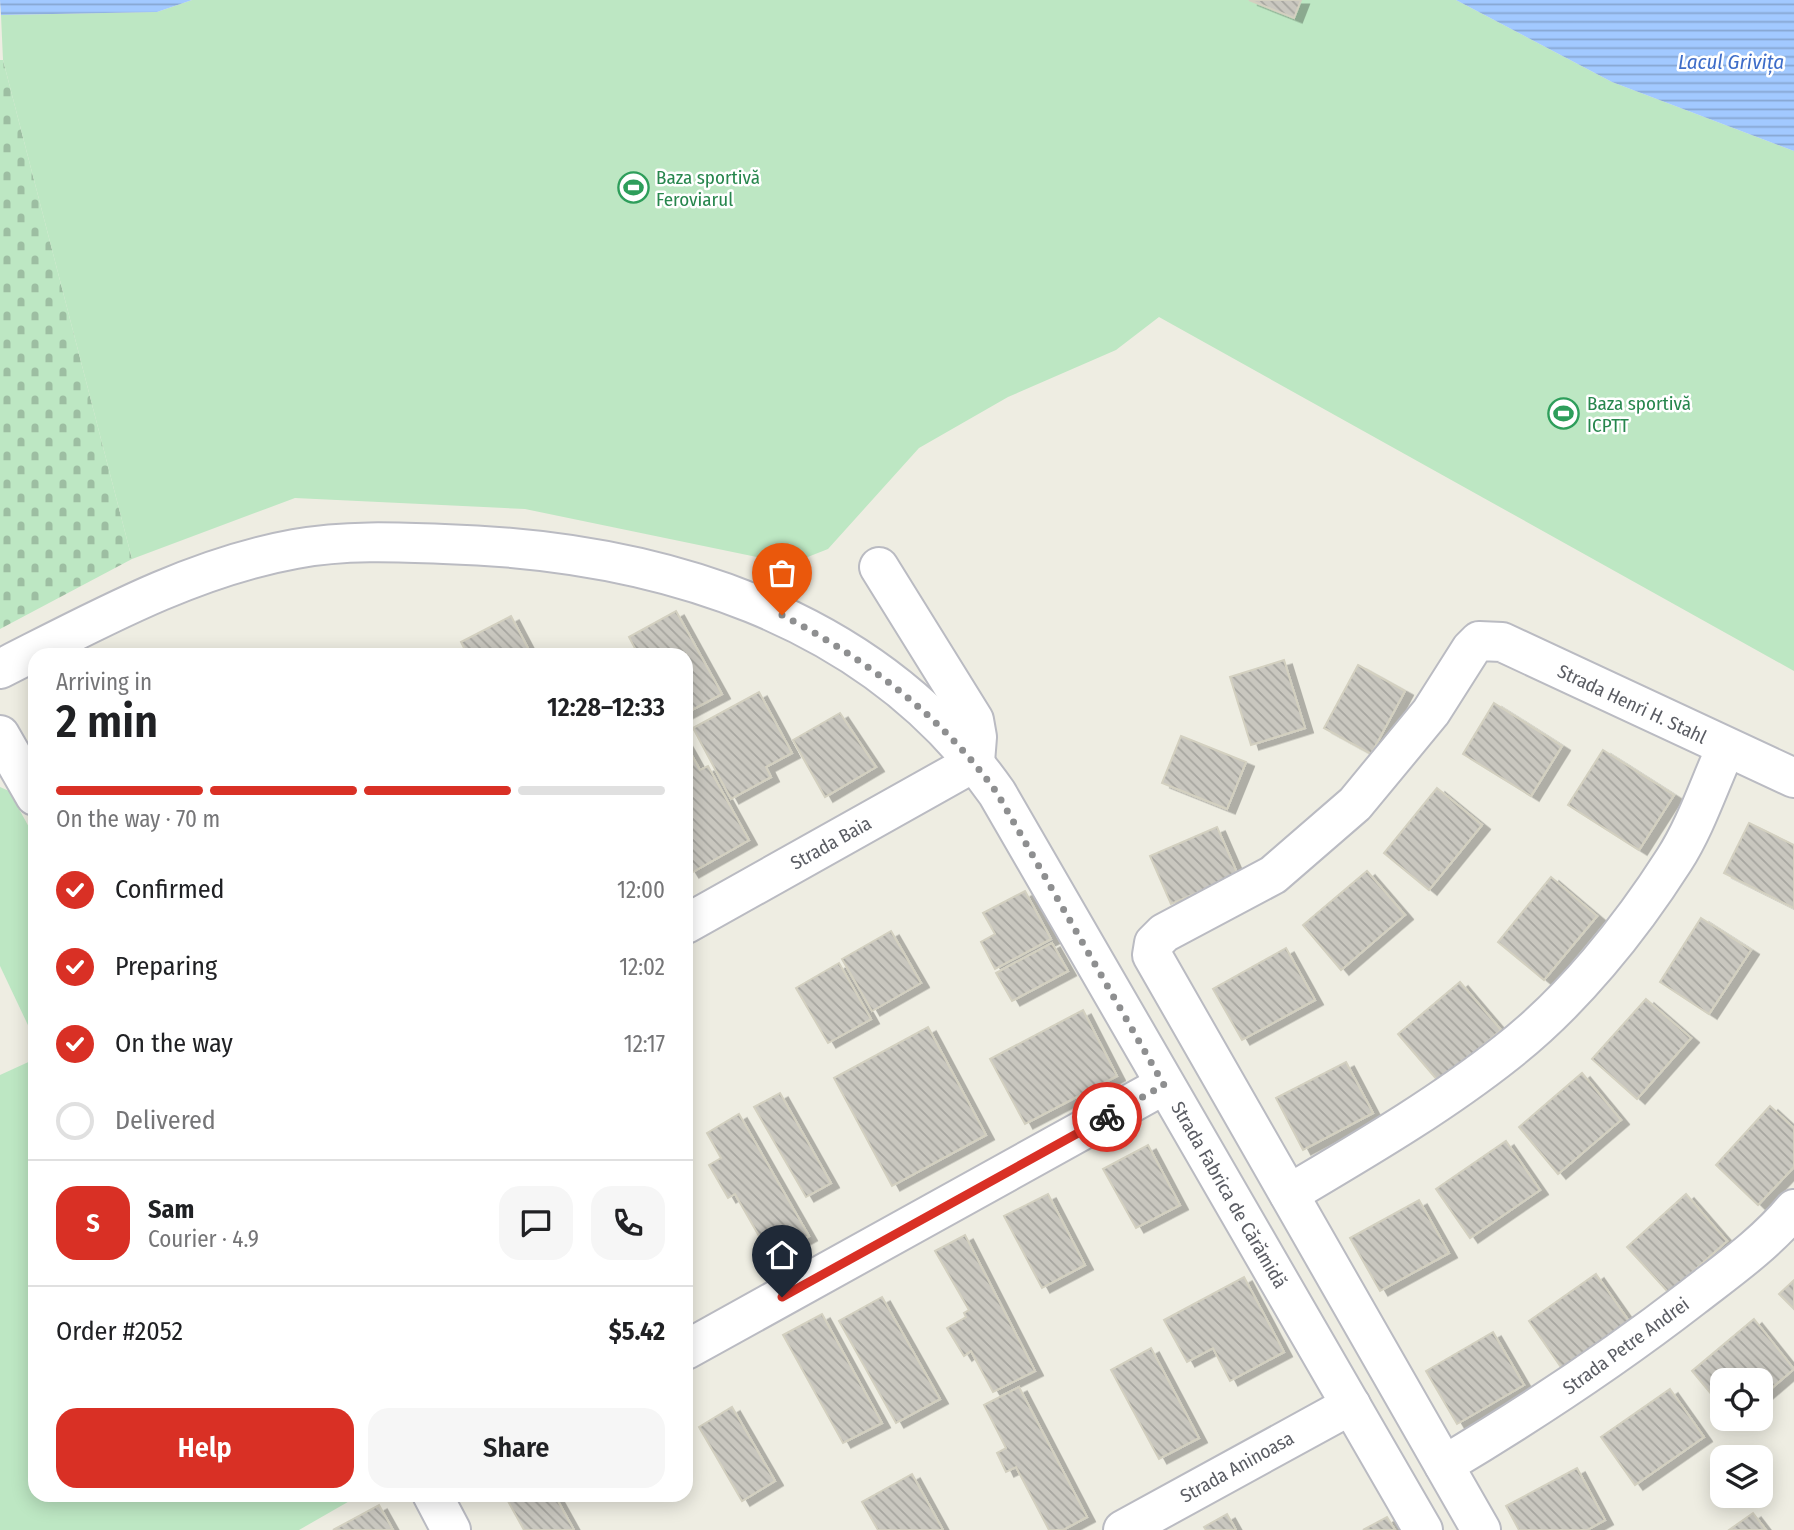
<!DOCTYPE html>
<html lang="en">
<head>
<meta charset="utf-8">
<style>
	body { margin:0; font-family:"Fira Sans Condensed",sans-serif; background:#f6f6f6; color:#202124; height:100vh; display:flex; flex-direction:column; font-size:26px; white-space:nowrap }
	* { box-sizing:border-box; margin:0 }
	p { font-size:23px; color:#757577 }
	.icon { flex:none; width:38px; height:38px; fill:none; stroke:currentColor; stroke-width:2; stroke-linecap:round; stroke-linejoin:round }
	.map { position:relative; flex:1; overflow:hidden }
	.side { position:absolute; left:28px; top:648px; width:665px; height:854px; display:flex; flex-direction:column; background:#fff; border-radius:21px; box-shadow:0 4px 18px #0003 }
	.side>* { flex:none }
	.controls { position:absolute; left:1710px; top:1368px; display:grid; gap:14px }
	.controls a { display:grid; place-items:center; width:63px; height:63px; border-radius:14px; background:#fff; box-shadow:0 4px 18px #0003; font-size:35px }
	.pin { position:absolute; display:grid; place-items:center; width:60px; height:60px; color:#fff; margin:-72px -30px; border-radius:50% 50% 50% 0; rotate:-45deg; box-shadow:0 0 7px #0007 }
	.pin .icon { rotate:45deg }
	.courier { position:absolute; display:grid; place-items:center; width:70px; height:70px; margin:-35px; border:5px solid #d93025; border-radius:50%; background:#fff; color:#222; box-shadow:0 2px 9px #0007 }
	.head em { font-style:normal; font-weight:600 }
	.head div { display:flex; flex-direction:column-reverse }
	.head { display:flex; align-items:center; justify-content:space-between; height:119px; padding:0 28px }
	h1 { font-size:46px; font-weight:600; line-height:52px }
	.bar { display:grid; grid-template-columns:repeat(4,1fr); gap:10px 7px; align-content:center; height:84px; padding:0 28px }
	.bar i { height:9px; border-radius:5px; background:#e0e0e0 }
	.bar .active { background:#d93025 }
	.bar p { grid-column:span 4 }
	.line { display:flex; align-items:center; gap:18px; padding:0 28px; border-top:2px solid #e0e0e0 }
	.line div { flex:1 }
	.round { display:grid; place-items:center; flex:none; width:74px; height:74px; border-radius:21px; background:#f6f6f6 }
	ol { padding:0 28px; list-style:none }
	li { display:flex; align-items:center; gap:21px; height:77px }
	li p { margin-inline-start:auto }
	li .icon { padding:7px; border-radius:50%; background:#d93025; color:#fff; stroke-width:4 }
	li:last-child { color:#757577 }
	li i { width:38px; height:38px; border:4px solid #e0e0e0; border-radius:50% }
	.primary-button { display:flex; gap:14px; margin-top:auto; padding:14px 28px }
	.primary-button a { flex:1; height:80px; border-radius:21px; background:#d93025; color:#fff; font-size:28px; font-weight:600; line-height:80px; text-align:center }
	.primary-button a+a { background:#f6f6f6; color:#202124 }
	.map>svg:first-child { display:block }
	.cemetery { fill:url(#cemetery-stones) }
	.park { fill:#bde7c3 }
	.water { fill:url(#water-rules) }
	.building { fill:url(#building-back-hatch); stroke:#d3d0c0; stroke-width:2; filter:url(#shadow) }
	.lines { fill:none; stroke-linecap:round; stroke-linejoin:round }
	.minor-casing { stroke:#babbc2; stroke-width:42 }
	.minor { stroke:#fff; stroke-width:38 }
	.done { stroke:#8e8f90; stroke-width:7; stroke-dasharray:0 12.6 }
	.route { stroke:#d93025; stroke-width:9 }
	.labels { text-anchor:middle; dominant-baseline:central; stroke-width:5; stroke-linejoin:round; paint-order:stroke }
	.leisure-label { font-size:19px; fill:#27864d; stroke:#fff; text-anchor:start }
	.street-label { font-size:19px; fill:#5b5d64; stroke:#fff }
	.water-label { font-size:21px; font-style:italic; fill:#3e6dc9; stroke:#fff }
</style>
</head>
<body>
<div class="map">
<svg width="1794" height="1530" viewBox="0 0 1794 1530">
	<defs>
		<pattern id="cemetery-stones" width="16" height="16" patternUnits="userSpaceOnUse" patternTransform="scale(1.75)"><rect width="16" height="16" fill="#bde7c3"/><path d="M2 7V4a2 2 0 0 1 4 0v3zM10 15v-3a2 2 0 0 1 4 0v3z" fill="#9dbea2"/></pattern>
		<pattern id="water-rules" width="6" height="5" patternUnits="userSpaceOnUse" patternTransform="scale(1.75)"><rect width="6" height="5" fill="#a2c9ff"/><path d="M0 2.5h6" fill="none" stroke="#87a6d2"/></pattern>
		<pattern id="building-back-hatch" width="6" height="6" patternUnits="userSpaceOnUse" patternTransform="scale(1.75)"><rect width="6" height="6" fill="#c9c7bf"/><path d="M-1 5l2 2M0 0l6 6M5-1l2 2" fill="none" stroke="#a6a59f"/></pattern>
		<filter id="shadow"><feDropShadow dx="8" dy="4.5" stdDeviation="0" flood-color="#0004"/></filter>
	</defs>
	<rect width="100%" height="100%" fill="#eeede2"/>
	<polygon class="cemetery" points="0,60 3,60 132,559 0,629"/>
	<g class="park">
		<polygon points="192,0 1456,0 1612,82 1794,151 1794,671 1159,317 1116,350 1008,397 919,448 828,549 790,564 525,509 295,498 132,559 3,60 1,15 157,12"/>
		<polygon points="0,787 9,791 35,838 35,1040 0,966"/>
		<polygon points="35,1059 35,1494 360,1495 299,1530 0,1530 0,1075"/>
	</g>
	<g class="water">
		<polygon points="0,0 192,0 157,12 1,15"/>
		<polygon points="1456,0 1794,0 1794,151 1612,82"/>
	</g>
	<g class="building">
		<polygon points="1249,0 1301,0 1294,18"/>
		<polygon points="676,611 722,694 686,713 686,654 638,654 629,637"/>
		<polygon points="511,616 531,654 467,654 461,642"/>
		<polygon points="1284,660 1305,728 1251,745 1230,677"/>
		<polygon points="1358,665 1405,691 1371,754 1324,728"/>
		<polygon points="759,692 792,753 766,767 771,777 731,799 693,728"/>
		<polygon points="1494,703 1562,746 1531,796 1463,754"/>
		<polygon points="840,713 876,767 825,797 793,740"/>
		<polygon points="1181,736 1246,762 1227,809 1162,783"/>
		<polygon points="686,745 700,770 708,766 749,840 691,873 686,865"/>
		<polygon points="1603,750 1674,795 1639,850 1568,805"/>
		<polygon points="1437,788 1482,825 1429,890 1384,853"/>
		<polygon points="1749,823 1794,845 1794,908 1724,873"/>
		<polygon points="1217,827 1238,875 1171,904 1150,856"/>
		<polygon points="1367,871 1405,915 1341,970 1303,925"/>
		<polygon points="1551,877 1597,916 1544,980 1498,942"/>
		<polygon points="1025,891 1051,939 995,969 981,942 995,934 983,913"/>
		<polygon points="1701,918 1751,950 1709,1014 1660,982"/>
		<polygon points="891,931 921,983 872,1011 842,959"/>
		<polygon points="1052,943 1068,971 1012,1001 996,973"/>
		<polygon points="1286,948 1315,1000 1242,1040 1213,989"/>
		<polygon points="839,963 871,1019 828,1043 796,988"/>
		<polygon points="1460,982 1501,1030 1439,1082 1398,1034"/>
		<polygon points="1646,999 1691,1038 1637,1099 1592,1059"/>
		<polygon points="1083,1010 1117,1076 1025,1124 990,1059"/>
		<polygon points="928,1027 986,1135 892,1186 834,1078"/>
		<polygon points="1346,1062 1373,1113 1303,1150 1276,1098"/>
		<polygon points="1582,1073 1621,1120 1558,1174 1519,1127"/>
		<polygon points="780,1093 831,1183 806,1197 754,1107"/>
		<polygon points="1770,1106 1794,1128 1794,1167 1758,1205 1716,1165"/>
		<polygon points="739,1114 809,1236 771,1257 735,1194 728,1198 709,1165 721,1158 707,1133"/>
		<polygon points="1506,1141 1540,1190 1470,1238 1436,1189"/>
		<polygon points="1148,1145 1180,1205 1136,1228 1103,1169"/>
		<polygon points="1048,1194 1085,1265 1042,1288 1004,1216"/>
		<polygon points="1686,1194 1727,1241 1669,1293 1627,1247"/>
		<polygon points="1419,1200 1449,1253 1380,1291 1350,1238"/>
		<polygon points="965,1235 1035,1371 993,1392 971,1351 964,1356 947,1328 966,1317 964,1313 969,1310 935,1251"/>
		<polygon points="1596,1274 1631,1324 1563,1370 1529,1321"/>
		<polygon points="1244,1277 1284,1352 1230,1381 1213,1348 1187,1362 1164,1320"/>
		<polygon points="1794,1280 1794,1309 1779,1294"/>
		<polygon points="882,1297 940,1399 896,1423 839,1321"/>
		<polygon points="822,1314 882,1423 843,1443 783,1335"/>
		<polygon points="1754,1319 1794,1369 1760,1398 1760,1381 1722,1381 1722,1407 1692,1371"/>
		<polygon points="1493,1332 1524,1385 1457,1424 1426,1371"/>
		<polygon points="1151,1348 1199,1438 1159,1459 1111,1370"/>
		<polygon points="1019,1387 1087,1517 1063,1530 1049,1530 1016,1467 1006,1472 997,1453 1006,1448 984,1405"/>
		<polygon points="1670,1389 1704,1437 1635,1485 1601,1437"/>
		<polygon points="732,1407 775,1481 742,1501 699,1427"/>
		<polygon points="1577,1468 1605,1520 1587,1530 1519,1530 1506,1506"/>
		<polygon points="912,1474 943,1530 878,1530 862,1502"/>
		<polygon points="504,1494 554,1494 574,1530 524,1530"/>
		<polygon points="379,1505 393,1530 333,1530"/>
		<polygon points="1753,1513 1766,1530 1729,1530"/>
		<polygon points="1227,1514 1236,1530 1206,1530 1204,1527"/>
		<polygon points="1387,1517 1395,1530 1363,1530"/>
	</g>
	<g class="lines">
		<defs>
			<g id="minor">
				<polyline points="879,567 974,720 977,737 975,762"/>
				<path d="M 0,669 C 95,621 190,568 295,549 C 344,540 395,542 444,544 C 655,550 871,613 997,793 L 1423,1530"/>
				<polyline points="0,735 35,796"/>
				<polyline points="686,924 975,762"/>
				<path d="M 1289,1194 C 1363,1150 1439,1106 1507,1052 C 1572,1001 1630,929 1674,860 C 1696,826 1709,785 1726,748"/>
				<polyline points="686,1350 1164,1085"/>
				<path d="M 1444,1465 C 1531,1413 1613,1359 1693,1297 C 1729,1269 1765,1244 1794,1209"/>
				<polyline points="432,1494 451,1530"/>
				<polyline points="1123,1530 1351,1405"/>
				<polyline points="1481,1530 1152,955 1154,943 1164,933 1273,875 1355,804 1431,712 1471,649 1479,641 1502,642 1794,778"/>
			</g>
		</defs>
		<use href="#minor" class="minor-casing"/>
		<use href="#minor" class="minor"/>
	</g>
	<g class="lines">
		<path class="done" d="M 782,615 C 866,659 942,716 997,793 L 1164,1085 L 1107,1117"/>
		<polyline class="route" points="782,1297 1107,1117"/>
	</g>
	<defs>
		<symbol id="stadium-ring" viewBox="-11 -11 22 22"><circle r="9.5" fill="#fff" stroke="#2e9e5b" stroke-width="1.5"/><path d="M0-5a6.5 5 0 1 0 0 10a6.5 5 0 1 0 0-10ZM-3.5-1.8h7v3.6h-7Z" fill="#2e9e5b"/></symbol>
	</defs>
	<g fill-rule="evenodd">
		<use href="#stadium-ring" x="616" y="170" width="35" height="35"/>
		<use href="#stadium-ring" x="1546" y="396" width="35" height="35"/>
	</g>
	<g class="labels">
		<g class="leisure-label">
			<text x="656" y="177">Baza sportivă<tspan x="656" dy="22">Feroviarul</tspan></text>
			<text x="1587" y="403">Baza sportivă<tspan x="1587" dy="22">ICPTT</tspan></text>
		</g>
		<g class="street-label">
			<text transform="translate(1632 704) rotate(25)">Strada Henri H. Stahl</text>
			<text transform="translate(831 843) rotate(-29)">Strada Baia</text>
			<text transform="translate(1229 1195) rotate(60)">Strada Fabrica de Cărămidă</text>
			<text transform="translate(1626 1346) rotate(-36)">Strada Petre Andrei</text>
			<text transform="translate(1237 1467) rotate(-29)">Strada Aninoasa</text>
		</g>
		<g class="water-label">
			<text x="1731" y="62">Lacul Grivița</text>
		</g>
	</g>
</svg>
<div class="controls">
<a><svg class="icon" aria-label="locate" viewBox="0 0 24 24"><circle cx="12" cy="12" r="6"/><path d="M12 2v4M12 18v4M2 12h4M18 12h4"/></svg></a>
<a><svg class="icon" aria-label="layers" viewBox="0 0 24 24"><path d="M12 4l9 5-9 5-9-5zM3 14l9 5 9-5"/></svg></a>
</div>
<div class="pin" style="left:782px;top:615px;background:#ea580c"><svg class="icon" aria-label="bag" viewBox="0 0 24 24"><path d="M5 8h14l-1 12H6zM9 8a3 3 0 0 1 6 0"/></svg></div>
<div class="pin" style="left:782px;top:1297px;background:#1f2937"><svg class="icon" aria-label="home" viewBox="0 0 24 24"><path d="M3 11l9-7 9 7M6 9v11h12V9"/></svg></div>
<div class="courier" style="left:1107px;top:1117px"><svg class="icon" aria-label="bike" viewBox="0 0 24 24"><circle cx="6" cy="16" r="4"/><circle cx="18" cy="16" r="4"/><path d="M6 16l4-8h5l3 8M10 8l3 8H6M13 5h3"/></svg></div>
<section class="side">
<div class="head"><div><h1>2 min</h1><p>Arriving in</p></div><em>12:28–12:33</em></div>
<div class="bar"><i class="active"></i><i class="active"></i><i class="active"></i><i></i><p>On the way · 70 m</p></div>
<ol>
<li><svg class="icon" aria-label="check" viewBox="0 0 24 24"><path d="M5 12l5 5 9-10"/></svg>Confirmed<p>12:00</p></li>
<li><svg class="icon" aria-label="check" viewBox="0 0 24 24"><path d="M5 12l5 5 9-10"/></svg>Preparing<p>12:02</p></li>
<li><svg class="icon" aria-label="check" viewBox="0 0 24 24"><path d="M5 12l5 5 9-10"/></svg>On the way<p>12:17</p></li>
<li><i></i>Delivered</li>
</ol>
<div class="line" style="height:126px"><b class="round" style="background:#d93025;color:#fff">S</b><div><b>Sam</b><p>Courier · 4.9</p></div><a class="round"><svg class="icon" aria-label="chat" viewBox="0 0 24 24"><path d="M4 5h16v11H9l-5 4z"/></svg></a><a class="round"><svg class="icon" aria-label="phone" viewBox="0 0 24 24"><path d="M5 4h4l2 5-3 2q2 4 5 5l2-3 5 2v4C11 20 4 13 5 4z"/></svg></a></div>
<div class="line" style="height:91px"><div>Order #2052</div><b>$5.42</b></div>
<div class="primary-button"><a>Help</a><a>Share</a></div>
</section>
</div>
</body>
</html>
